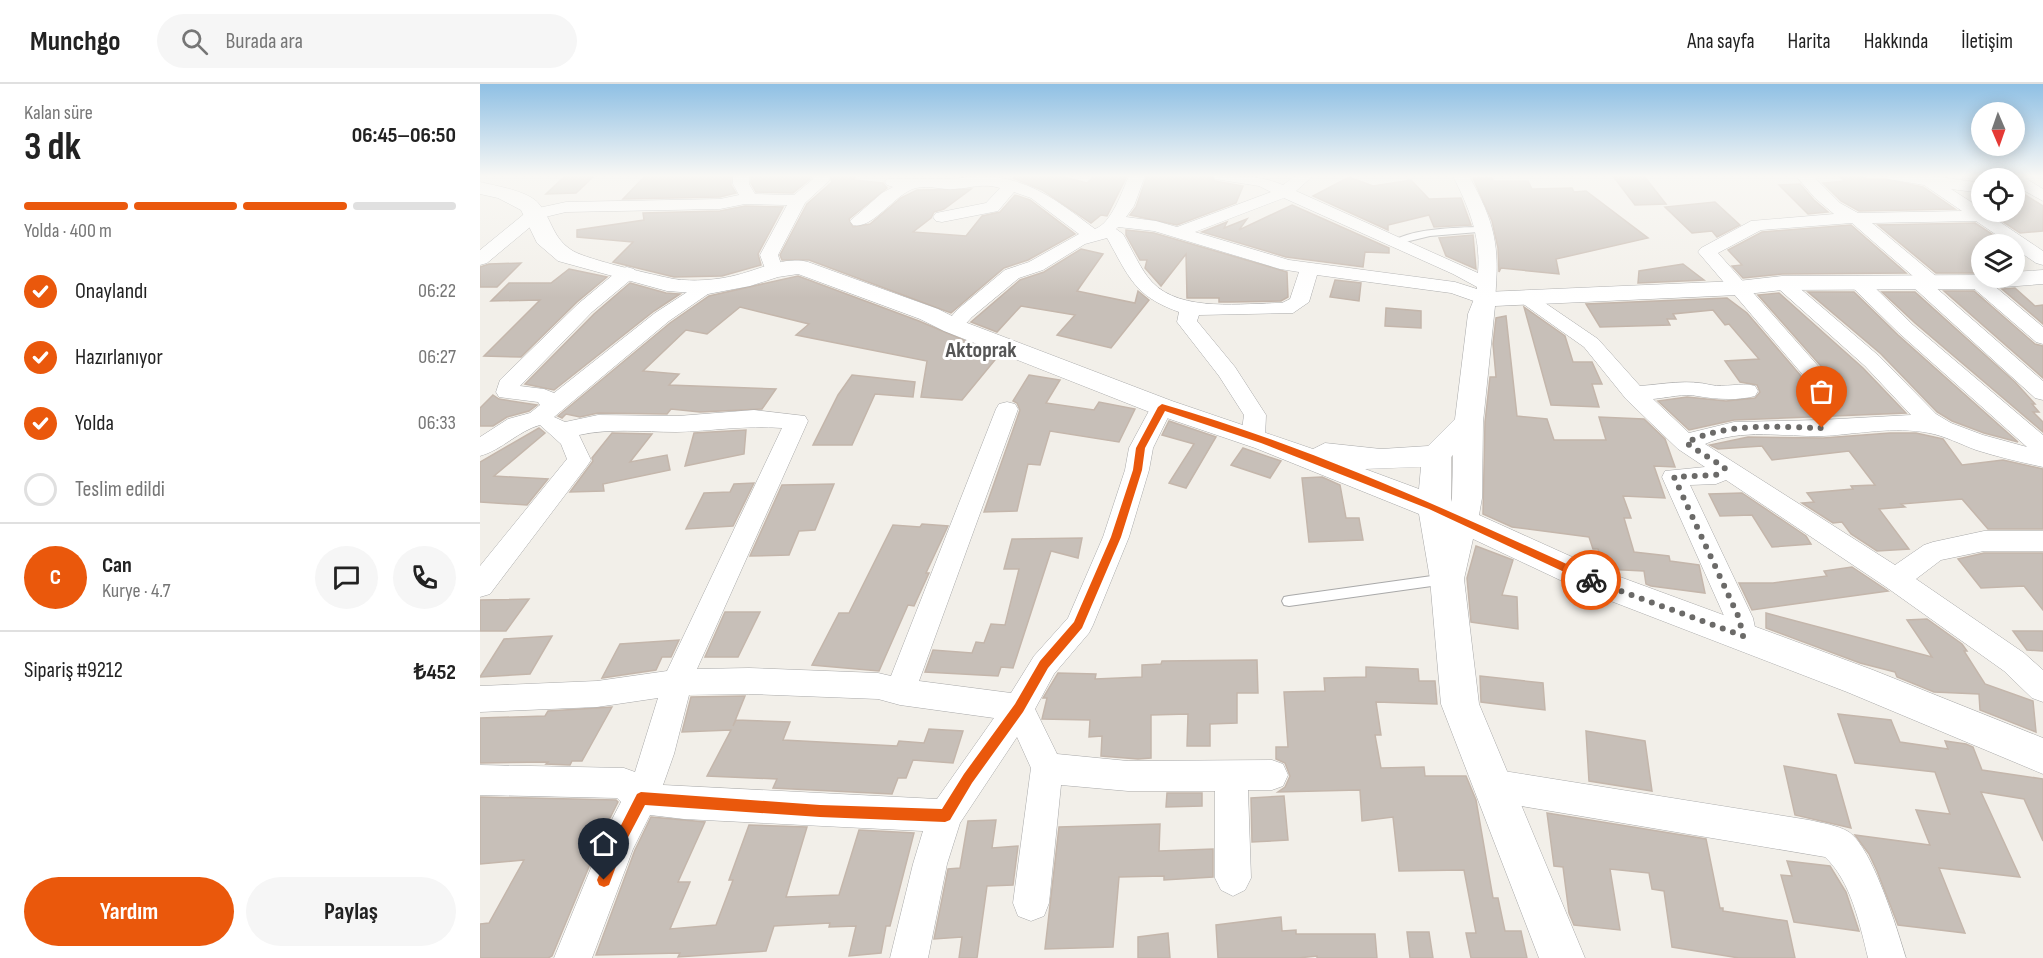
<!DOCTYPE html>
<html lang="tr">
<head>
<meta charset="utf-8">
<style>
	body { margin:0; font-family:"Sofia Sans Condensed",sans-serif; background:#f6f6f6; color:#222; height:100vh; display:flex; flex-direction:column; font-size:22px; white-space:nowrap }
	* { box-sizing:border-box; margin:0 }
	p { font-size:20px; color:#767676 }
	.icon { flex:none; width:33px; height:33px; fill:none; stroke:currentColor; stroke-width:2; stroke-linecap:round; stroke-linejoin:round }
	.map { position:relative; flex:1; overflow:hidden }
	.sheet { display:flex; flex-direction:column; background:#fff; width:480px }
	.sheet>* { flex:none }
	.needle { width:39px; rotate:178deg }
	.controls { position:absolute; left:1491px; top:18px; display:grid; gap:12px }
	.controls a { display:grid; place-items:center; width:54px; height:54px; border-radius:50%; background:#fff; box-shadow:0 3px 15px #0003; font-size:30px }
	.pin { position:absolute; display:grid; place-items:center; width:51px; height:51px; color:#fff; margin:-62px -26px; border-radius:50% 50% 50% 0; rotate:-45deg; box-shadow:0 0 6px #0007 }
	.pin .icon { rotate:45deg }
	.courier { position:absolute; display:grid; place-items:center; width:60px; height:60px; margin:-30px; border:4px solid #ea580c; border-radius:50%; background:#fff; color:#222; box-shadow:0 2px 8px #0007 }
	.summary em { font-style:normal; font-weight:700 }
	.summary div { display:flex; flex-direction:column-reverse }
	.summary { display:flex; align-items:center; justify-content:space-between; height:102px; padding:0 24px }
	h1 { font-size:39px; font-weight:700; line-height:45px }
	.bar { display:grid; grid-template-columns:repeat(4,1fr); gap:9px 6px; align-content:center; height:72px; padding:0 24px }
	.bar i { height:8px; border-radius:4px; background:#e0e0e0 }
	.bar .active { background:#ea580c }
	.bar p { grid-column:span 4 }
	.line { display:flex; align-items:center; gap:15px; padding:0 24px; border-top:2px solid #e0e0e0 }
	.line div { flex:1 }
	.round { display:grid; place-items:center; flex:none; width:63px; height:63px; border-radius:32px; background:#f6f6f6 }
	ol { padding:0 24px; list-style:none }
	li { display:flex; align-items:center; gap:18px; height:66px }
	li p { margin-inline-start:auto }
	li .icon { padding:6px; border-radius:50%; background:#ea580c; color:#fff; stroke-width:4 }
	li:last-child { color:#767676 }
	li i { width:33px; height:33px; border:3px solid #e0e0e0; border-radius:50% }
	.primary-button { display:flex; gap:12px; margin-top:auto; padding:12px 24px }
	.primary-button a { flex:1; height:69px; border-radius:36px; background:#ea580c; color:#fff; font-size:24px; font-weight:700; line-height:69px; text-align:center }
	.primary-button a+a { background:#f6f6f6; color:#222 }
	header { display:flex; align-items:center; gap:36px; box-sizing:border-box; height:84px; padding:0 30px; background:#fff; border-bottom:2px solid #e0e0e0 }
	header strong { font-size:28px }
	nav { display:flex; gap:33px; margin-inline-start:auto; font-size:21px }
	.search { width:420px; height:54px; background:#f6f6f6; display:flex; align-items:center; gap:15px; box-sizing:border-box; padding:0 21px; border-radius:33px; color:#767676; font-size:22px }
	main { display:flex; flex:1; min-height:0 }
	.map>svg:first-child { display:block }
	.building { fill:#c7bfb8; stroke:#c4b6ab; stroke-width:1.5 }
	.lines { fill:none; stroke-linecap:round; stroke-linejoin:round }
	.service-casing { stroke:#a9a9a9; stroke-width:2 }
	.minor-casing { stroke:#a9a9a9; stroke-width:1 }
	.tertiary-casing { stroke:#a9a9a9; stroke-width:1 }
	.service { fill:#fff; fill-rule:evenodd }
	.minor { fill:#fff; fill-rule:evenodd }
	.tertiary { fill:#fff; fill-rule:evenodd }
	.route { fill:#ea580c }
	.done { stroke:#6b6a68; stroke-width:6; stroke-dasharray:0 10.8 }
	.labels { text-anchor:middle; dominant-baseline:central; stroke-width:6; stroke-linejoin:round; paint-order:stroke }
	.quarter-label { font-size:22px; font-weight:bold; fill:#555; stroke:#fff }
</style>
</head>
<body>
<header>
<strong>Munchgo</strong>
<div class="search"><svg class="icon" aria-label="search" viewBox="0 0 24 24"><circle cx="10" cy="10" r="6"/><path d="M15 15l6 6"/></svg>Burada ara</div>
<nav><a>Ana sayfa</a><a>Harita</a><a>Hakkında</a><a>İletişim</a></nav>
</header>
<main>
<section class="sheet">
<div class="summary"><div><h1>3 dk</h1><p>Kalan süre</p></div><em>06:45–06:50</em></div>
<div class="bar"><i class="active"></i><i class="active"></i><i class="active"></i><i></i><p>Yolda · 400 m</p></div>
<ol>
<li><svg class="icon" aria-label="check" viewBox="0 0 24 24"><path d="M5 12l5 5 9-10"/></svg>Onaylandı<p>06:22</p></li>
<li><svg class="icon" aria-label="check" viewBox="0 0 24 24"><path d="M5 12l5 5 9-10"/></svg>Hazırlanıyor<p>06:27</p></li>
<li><svg class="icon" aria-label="check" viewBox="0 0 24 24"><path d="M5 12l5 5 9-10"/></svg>Yolda<p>06:33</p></li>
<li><i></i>Teslim edildi</li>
</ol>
<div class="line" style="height:108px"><b class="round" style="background:#ea580c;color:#fff">C</b><div><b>Can</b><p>Kurye · 4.7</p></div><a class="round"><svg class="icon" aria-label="chat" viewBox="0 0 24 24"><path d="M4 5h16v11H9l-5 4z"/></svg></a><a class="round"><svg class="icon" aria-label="phone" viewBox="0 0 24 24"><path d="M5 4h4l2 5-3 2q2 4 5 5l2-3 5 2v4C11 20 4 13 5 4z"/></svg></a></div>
<div class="line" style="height:78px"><div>Sipariş #9212</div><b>₺452</b></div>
<div class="primary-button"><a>Yardım</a><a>Paylaş</a></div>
</section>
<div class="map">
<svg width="1563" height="874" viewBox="0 0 1563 874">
	<rect width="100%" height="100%" fill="#f2efe9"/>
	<g class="building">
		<polygon points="85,92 114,92 96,109 66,110"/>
		<polygon points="165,92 251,92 251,101 256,109 240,113 143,115"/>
		<polygon points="271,92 329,92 330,95 313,109 276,108 271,99"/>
		<polygon points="350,92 376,92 374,96 403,99 407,104 369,135 373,143 390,140 421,114 437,106 491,105 464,125 454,128 451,134 433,148 486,152 502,132 520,128 535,111 550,116 595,150 548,176 524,184 471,229 329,176 302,176 300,171 327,120 352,98"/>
		<polygon points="535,92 580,92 607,99 614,92 647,92 627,132 621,131 611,139 562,106 533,94"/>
		<polygon points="667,92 731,92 735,97 763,102 756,119 697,141 650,131 656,123"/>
		<polygon points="1133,92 1164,92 1186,120 1155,121"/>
		<polygon points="1359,92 1383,92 1387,95 1405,95 1443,103 1475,125 1379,127 1361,117 1343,99 1365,97"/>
		<polygon points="869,93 893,102 931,96 949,115 981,114 991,141 954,143 949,131 908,141 908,146 833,112"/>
		<polygon points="993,94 1012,94 1013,97 1048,97 1052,105 1092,104 1094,108 1106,107 1168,154 1076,175 1079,190 1021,184 1019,188 1018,164 1012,137"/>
		<polygon points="1320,100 1334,116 1348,128 1328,130 1299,101"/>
		<polygon points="1534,104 1563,122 1563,147 1540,149 1508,128 1534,128"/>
		<polygon points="1235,118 1260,141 1237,153 1232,147 1212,149 1185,123"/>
		<polygon points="812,121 909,164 909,169 885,168 883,183 806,173 722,148 747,138 744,144 767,135 759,146"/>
		<polygon points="265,122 303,123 278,170 281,181 242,192 194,193 133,178 153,158 97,153 97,146 164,136 163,129 240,127"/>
		<polygon points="1495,139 1527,160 1502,160 1502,189 1456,189 1398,141"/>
		<polygon points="1371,141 1426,189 1302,190 1263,194 1252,182 1262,181 1248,166 1282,148"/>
		<polygon points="646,146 674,149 807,188 808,213 801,217 751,218 739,218 739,214 707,214 706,170 681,202 665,184 667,176 660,176 646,151"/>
		<polygon points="993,151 996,185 966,172 959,154"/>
		<polygon points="601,165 623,170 597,207 655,219 658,207 669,216 631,264 577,251 595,231 541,222 517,248 491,238 540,196 564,188"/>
		<polygon points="41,179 17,203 0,203 0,183 9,180"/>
		<polygon points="1203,180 1224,196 1158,199 1159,187"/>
		<polygon points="89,185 127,193 97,218 41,273 4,272 60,216 11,217 29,199 71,199"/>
		<polygon points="318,192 439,237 519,271 482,316 441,313 447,277 316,251 329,240 260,223 227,250 206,246 163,287 199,290 189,301 296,305 282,325 220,328 191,325 187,330 118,329 100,333 86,330 82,334 78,332 190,239 229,212"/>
		<polygon points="855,196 881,199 879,217 850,213"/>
		<polygon points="150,199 186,209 200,210 174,227 74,306 45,300 114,230"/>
		<polygon points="1535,204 1555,222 1563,221 1563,240 1522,205"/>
		<polygon points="1464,207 1494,207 1555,260 1563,262 1563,294"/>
		<polygon points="1328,208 1374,208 1418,251 1538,358 1504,349 1472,337 1457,328 1401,270"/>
		<polygon points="1402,208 1435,208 1535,298 1555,320 1552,320 1559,328 1553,328 1563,338 1563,348 1435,239"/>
		<polygon points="1299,209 1383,284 1426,329 1254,336 1209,346 1178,317 1207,313 1246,317 1275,314 1280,308 1277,301 1260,298 1245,277 1279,275 1249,240 1245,241 1233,226 1193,230 1196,235 1187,235 1190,241 1120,243 1106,220 1247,214 1267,229 1333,306 1342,309 1352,307 1356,299 1278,211"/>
		<polygon points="1044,223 1085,252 1093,278 1112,278 1122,300 1112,300 1119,323 1071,321"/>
		<polygon points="906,224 941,227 941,244 905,242"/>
		<polygon points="1026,232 1037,332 1067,335 1074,356 1126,356 1119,333 1164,335 1185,355 1195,383 1174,382 1185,414 1143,412 1151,434 1144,434 1154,468 1189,472 1190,477 1219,481 1225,509 1171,502 1166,500 1164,487 1124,485 1118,465 1113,465 1109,453 1032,443 1003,430 1005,338 1010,293 1016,293 1013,260 1016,234"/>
		<polygon points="372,291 435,298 433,313 395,310 372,361 333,361 358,311"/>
		<polygon points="549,291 580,296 566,319 614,326 619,318 655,325 639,358 570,347 560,381 548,380 537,427 504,428 540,326 537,319 533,317"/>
		<polygon points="13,311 19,315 57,321 49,327 27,333 13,342 0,342 0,324"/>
		<polygon points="689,337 736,353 706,404 689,399 714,360 682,351"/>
		<polygon points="59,344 65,349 14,392 68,395 47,421 0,418 0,378"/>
		<polygon points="266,346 264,370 205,382 214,349"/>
		<polygon points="132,349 172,350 150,378 187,371 190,386 123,400 124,407 90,408 113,377 112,374"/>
		<polygon points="1410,349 1436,349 1463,355 1482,381 1523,376 1563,385 1563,445 1508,445 1482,415 1421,420 1425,423 1399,425 1429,465 1397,467 1371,450 1362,438 1353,439 1322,419 1334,418 1327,409 1373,405 1371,402 1395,401 1369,367 1292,376 1282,362 1238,365 1230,361 1268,353 1343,354"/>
		<polygon points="763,364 798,376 801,377 790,394 751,381"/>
		<polygon points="842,393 860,401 866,434 879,434 883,456 829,458 822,394"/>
		<polygon points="274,399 253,442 206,445 224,409 250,408 254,400"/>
		<polygon points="354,400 335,446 319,447 309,471 270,472 302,401"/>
		<polygon points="1262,409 1326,452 1331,460 1292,463 1272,431 1240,432 1229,410"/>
		<polygon points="442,440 468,442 446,489 449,489 434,522 428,521 399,587 332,581 359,529 369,529 413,441 440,443"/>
		<polygon points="602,454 598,474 571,467 533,584 521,583 518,592 445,588 453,566 492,569 496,558 504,559 511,540 525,541 539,485 524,485 532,455"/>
		<polygon points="996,462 1033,476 1022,511 1037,513 1038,545 991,538 987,494"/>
		<polygon points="1504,469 1563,469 1563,526 1544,502 1501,504 1478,475"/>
		<polygon points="1372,483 1408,507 1272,526 1259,499 1293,499 1347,492 1344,487"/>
		<polygon points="49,515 26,547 0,547 0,516"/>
		<polygon points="245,528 280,528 258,573 225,573"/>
		<polygon points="1286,529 1452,573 1427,536 1447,535 1482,560 1487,567 1484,567 1505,600 1553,617 1556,648 1500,626 1499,610 1454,608 1417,593 1415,588 1380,579 1286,544"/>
		<polygon points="1533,547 1563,547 1563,567 1547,566"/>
		<polygon points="72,552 50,590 0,593 24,555"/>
		<polygon points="199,556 191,573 182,573 176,586 122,594 140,560"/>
		<polygon points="777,576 778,609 757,609 757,639 730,640 730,662 707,662 708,630 671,631 671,674 658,675 621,672 622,652 609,653 610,636 562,635 567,614 563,614 578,589 616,590 615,595 662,593 662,581 681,580 682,577"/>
		<polygon points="886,583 938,585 939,597 955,597 957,620 896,618 901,651 895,651 901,684 944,683 945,692 986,692 996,716 1013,814 1018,814 1025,847 1041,847 1047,874 991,874 986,849 996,849 984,786 919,787 913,733 882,737 880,706 798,708 805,703 810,692 805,679 796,675 796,663 808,663 804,608 845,607 844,594 886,593"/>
		<polygon points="1000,592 1063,599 1065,626 1001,618"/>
		<polygon points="265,612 253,642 256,636 310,638 303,656 417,662 419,657 444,659 449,645 483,647 473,679 433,676 426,694 418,694 412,710 293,704 297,695 227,692 251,646 202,648 211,613"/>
		<polygon points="132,623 102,677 92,677 90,681 66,680 68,678 0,679 0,634 65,632 68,627"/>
		<polygon points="1358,630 1411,636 1420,658 1468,665 1465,657 1486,660 1493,663 1502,686 1563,695 1563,757 1544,715 1501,708 1540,793 1459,784 1485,849 1418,841 1397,787 1389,770 1375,751 1450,761 1436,726 1470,730 1455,688 1375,679"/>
		<polygon points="1106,647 1165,657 1172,707 1109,697"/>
		<polygon points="1304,682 1356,691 1371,744 1315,731"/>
		<polygon points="687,709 722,709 722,722 686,723"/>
		<polygon points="804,712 808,756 772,758 771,714"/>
		<polygon points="0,713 136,716 138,718 125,744 72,872 68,874 0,874 0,840 9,839 44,776 0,780"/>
		<polygon points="1067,729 1226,755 1240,824 1243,824 1243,827 1307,837 1315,874 1259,874 1192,863 1184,807 1172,805 1169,789 1130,785 1140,846 1094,841 1089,829 1083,783 1074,782"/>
		<polygon points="171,733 225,738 198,798 210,798 190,845 236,841 253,796 249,796 269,741 327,743 306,813 359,811 379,746 434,749 410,842 406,842 401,869 369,872 376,842 349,843 350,839 294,842 286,867 198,873 200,869 116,871 155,766"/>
		<polygon points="516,736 512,764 538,762 533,801 507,802 497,874 479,874 482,853 454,855 468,785 480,784 488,737"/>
		<polygon points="680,740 679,767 733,765 733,793 684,796 684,792 639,793 633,863 565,865 579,743"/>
		<polygon points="1307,777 1350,782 1366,808 1379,847 1314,838 1301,791 1312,792"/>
		<polygon points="801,833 802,847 816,846 816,850 895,850 897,874 837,874 837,872 818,874 738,874 736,841"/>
		<polygon points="927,848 949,848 953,874 930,874"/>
		<polygon points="688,849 690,874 658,874 658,853"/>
	</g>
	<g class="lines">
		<defs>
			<g id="service">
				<path d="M 1007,143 L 1010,143 L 1010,147 L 950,152 L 917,160 L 913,157 C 933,144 982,143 1007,143 Z"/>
				<polygon points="966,490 971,491 972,495 971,499 966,500 809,522 804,521 802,517 804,513 809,512"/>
			</g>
			<g id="minor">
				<polygon points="253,92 269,92 269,100 275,110 314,111 333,95 331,92 347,92 350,96 325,119 298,171 303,186 301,190 287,190 280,171 307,121 265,120 240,125 86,128 61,134 7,179 0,181 0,166 49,126 86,118 240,115 259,111 253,100"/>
				<path d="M 497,92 C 548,92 576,116 615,145 C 632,139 642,107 649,92 L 665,92 L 654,122 L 646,133 L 676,137 L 697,143 L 791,108 L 779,102 L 735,95 L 733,92 C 758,92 780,91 803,101 L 815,92 L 833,92 L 816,107 L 998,189 C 1001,152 989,124 973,92 L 989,92 C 1015,139 1020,161 1015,215 L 1012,219 L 1005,221 L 971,209 L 837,191 L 829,218 L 813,229 L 719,231 L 717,237 L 755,283 L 786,331 L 785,353 L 781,359 L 773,361 L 765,359 L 761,353 L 764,331 L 739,292 L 697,238 L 699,228 C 654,212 649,193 627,154 L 605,160 L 563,186 L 539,194 L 492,233 L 480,246 L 466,246 L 463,242 L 478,225 L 525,186 L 549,178 L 599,150 L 551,114 L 534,108 L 518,127 L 462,138 L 456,137 L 453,133 L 456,129 L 506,119 L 520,104 C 504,99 491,104 474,105 C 462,106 448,101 436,104 C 415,109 393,146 373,141 L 370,137 L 402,109 L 413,103 L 407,101 L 405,98 L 407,95 L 473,95 ZM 804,114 L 973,190 L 997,203 L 997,205 L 975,198 L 809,176 L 715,148 ZM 638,143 L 674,147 L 800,185 L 819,188 L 810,215 L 802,219 C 763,219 701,229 672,198 C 660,185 652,165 643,150 L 636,145 Z"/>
				<polygon points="1316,92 1333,92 1360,119 1378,129 1482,127 1444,101 1408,95 1406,92 1452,92 1502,99 1502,109 1471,105 1502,125 1502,128 1505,128 1563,167 1563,181 1556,179 1534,164 1534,160 1530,160 1496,137 1392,139 1457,193 1460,197 1454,202 1563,297 1563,316 1555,314 1432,202 1429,198 1434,193 1372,139 1281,146 1238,169 1354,300 1351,305 1343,307 1335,305 1218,168 1221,164 1271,137 1354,130 1335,114"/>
				<polygon points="1523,92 1542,92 1563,105 1563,117 1534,101 1534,94 1525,94"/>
				<path d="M 147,183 L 154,185 L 156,189 L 154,193 L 112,228 L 40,302 L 64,305 L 74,309 L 175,229 L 221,199 L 235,199 L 238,203 L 189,237 L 74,333 L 85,338 L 118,331 L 198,332 L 274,326 L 325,332 L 328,337 L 217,585 L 269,584 L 398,589 L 411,592 L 516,325 L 519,320 L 527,318 L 535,320 L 538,325 L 439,597 L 531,609 L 554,572 L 588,534 L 623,453 L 645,386 L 649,364 L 671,323 L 674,318 L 682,316 L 690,318 L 693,323 L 673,364 L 669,386 L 649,453 L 613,541 L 609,549 L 574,590 L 555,625 L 577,670 L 648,677 L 792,676 L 803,680 L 808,691 L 803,702 L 792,706 L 768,706 L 771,794 L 765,806 L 753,812 L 741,806 L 735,794 L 735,707 L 648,707 L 581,701 L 569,819 L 564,832 L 551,837 L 538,832 L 533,819 L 551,684 L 537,653 L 480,739 L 467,780 L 448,874 L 410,874 L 433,780 L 443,747 L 204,735 L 170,731 L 153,765 L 112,874 L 74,874 L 127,745 L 141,718 L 137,714 L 0,711 L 0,681 L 144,684 L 155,688 L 178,614 L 117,623 L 0,628 L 0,602 L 117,597 L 187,587 L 302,344 C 266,341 232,347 196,348 C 163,348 131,344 99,351 L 111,376 L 107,382 L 10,510 L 0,513 L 0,482 L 87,375 L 81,360 L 60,341 C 38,347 22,366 0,372 L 0,353 L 28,335 L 50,329 L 60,321 L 58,318 L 19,313 L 16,308 L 20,296 L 98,220 L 140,185 ZM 269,610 L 398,615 L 420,621 L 514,634 L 457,715 L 183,701 L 194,670 L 209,611 Z"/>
				<path d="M 1378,192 L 1385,194 L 1433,241 L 1563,351 L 1563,383 C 1540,378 1518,373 1496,366 C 1480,360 1465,352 1449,349 C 1414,342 1379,350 1343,352 C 1305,353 1261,344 1225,360 L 1415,481 L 1444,461 L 1453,458 L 1504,447 L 1563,447 L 1563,467 L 1504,467 L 1461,476 L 1436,495 L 1544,569 L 1563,586 L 1563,618 L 1552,614 L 1524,587 L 1406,503 L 1246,396 L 1236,400 L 1210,401 L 1273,534 L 1277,553 L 1273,561 L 1263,565 L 1253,561 L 1245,534 L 1182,393 L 1185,387 L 1225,383 L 1198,365 L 1146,315 L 1104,263 L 1032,212 L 1035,208 L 1049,208 L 1118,255 L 1160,302 C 1184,300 1208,295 1231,301 C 1245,304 1260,298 1275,302 L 1278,307 L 1275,312 C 1256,317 1235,315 1217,312 C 1205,309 1186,314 1173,315 L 1209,349 L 1254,338 L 1340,336 L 1431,331 L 1385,282 L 1292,199 L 1295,195 L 1309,195 L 1399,272 L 1456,330 L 1471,339 L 1503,351 L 1547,363 L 1419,249 L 1371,202 L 1368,198 L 1371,194 Z"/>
				<polygon points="1498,192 1505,194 1563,243 1563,260 1556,258 1491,202 1488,198 1491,194"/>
				<path d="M 1011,685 L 1329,736 C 1342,739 1357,741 1369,748 C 1393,765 1417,845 1426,874 L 1388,874 C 1380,841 1371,797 1345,773 L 1011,717 L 999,712 L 995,701 L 999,690 Z"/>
			</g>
			<path id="tertiary" d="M 0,98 C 16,102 49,107 59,120 C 73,137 72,154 93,167 C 109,176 174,191 194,195 C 214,198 238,196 257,191 C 281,185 304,172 328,178 L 458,225 L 482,237 L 692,317 L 833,365 L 845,359 L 901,365 L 948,362 L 975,335 L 988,230 L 996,210 L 1005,208 L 1258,197 L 1302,192 L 1502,191 L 1502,194 L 1534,194 L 1534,188 L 1563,186 L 1563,200 L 1498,205 L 1302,206 L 1258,211 L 1015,222 L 1003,338 L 1002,414 L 999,431 L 1121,486 L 1393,586 L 1563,654 L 1563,690 L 1367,608 L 1097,504 L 993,455 L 984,495 L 999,620 L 1105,874 L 1059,874 L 961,620 L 950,495 L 939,430 L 775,364 L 672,329 L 464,247 L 440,235 L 318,190 L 298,193 L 270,202 L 228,210 L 187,207 L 78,177 L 57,159 L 41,126 L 18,114 L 0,110 ZM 973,371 L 972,414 L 971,418 L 971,373 ZM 941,383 L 939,405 L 885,385 Z"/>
		</defs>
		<use href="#service" class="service-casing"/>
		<use href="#minor" class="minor-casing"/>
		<use href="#tertiary" class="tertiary-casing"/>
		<use href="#service" class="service"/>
		<use href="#minor" class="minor"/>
		<use href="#tertiary" class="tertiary"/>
	</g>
	<linearGradient id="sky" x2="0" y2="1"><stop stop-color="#8fc0e4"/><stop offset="0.43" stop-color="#f9f8f5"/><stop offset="1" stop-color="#f9f8f5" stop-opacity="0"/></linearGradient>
	<rect width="1563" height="214" fill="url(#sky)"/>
	<path class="route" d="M 682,320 C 832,363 974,429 1115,493 L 1117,496 L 1111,500 L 1108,499 L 949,425 L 781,359 L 685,327 L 665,364 L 662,386 L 641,453 L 602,544 L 568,584 L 543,628 L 492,699 L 470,736 L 465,738 L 340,733 L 165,721 L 144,761 L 129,801 L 124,803 L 119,801 L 117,796 L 135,753 L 157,710 L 161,708 L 340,721 L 462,725 L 484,690 L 535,620 L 560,577 L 594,538 L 631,453 L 653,386 L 656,364 L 678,323 Z"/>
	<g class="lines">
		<path class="done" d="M 1111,496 L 1263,552 L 1259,534 L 1194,393 L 1236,391 L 1245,384 L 1206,359 C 1245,338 1298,343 1342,344"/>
	</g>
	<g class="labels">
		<g class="quarter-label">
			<text x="501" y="266">Aktoprak</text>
		</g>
	</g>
</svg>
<div class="controls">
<a><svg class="needle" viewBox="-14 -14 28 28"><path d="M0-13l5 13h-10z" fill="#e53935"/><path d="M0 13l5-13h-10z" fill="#767676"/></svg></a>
<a><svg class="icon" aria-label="locate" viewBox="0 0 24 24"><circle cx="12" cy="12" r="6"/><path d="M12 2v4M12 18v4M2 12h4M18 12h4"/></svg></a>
<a><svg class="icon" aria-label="layers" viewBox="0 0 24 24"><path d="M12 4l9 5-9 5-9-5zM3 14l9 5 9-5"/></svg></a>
</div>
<div class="pin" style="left:1342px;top:344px;background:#ea580c"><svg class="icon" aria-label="bag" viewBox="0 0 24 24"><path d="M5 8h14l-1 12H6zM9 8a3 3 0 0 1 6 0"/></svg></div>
<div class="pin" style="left:124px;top:796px;background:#1f2937"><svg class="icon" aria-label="home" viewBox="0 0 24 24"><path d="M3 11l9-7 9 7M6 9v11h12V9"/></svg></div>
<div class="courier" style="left:1111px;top:496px"><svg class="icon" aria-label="bike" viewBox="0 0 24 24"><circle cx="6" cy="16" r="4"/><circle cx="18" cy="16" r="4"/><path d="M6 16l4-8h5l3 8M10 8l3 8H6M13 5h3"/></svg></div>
</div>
</main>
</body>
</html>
